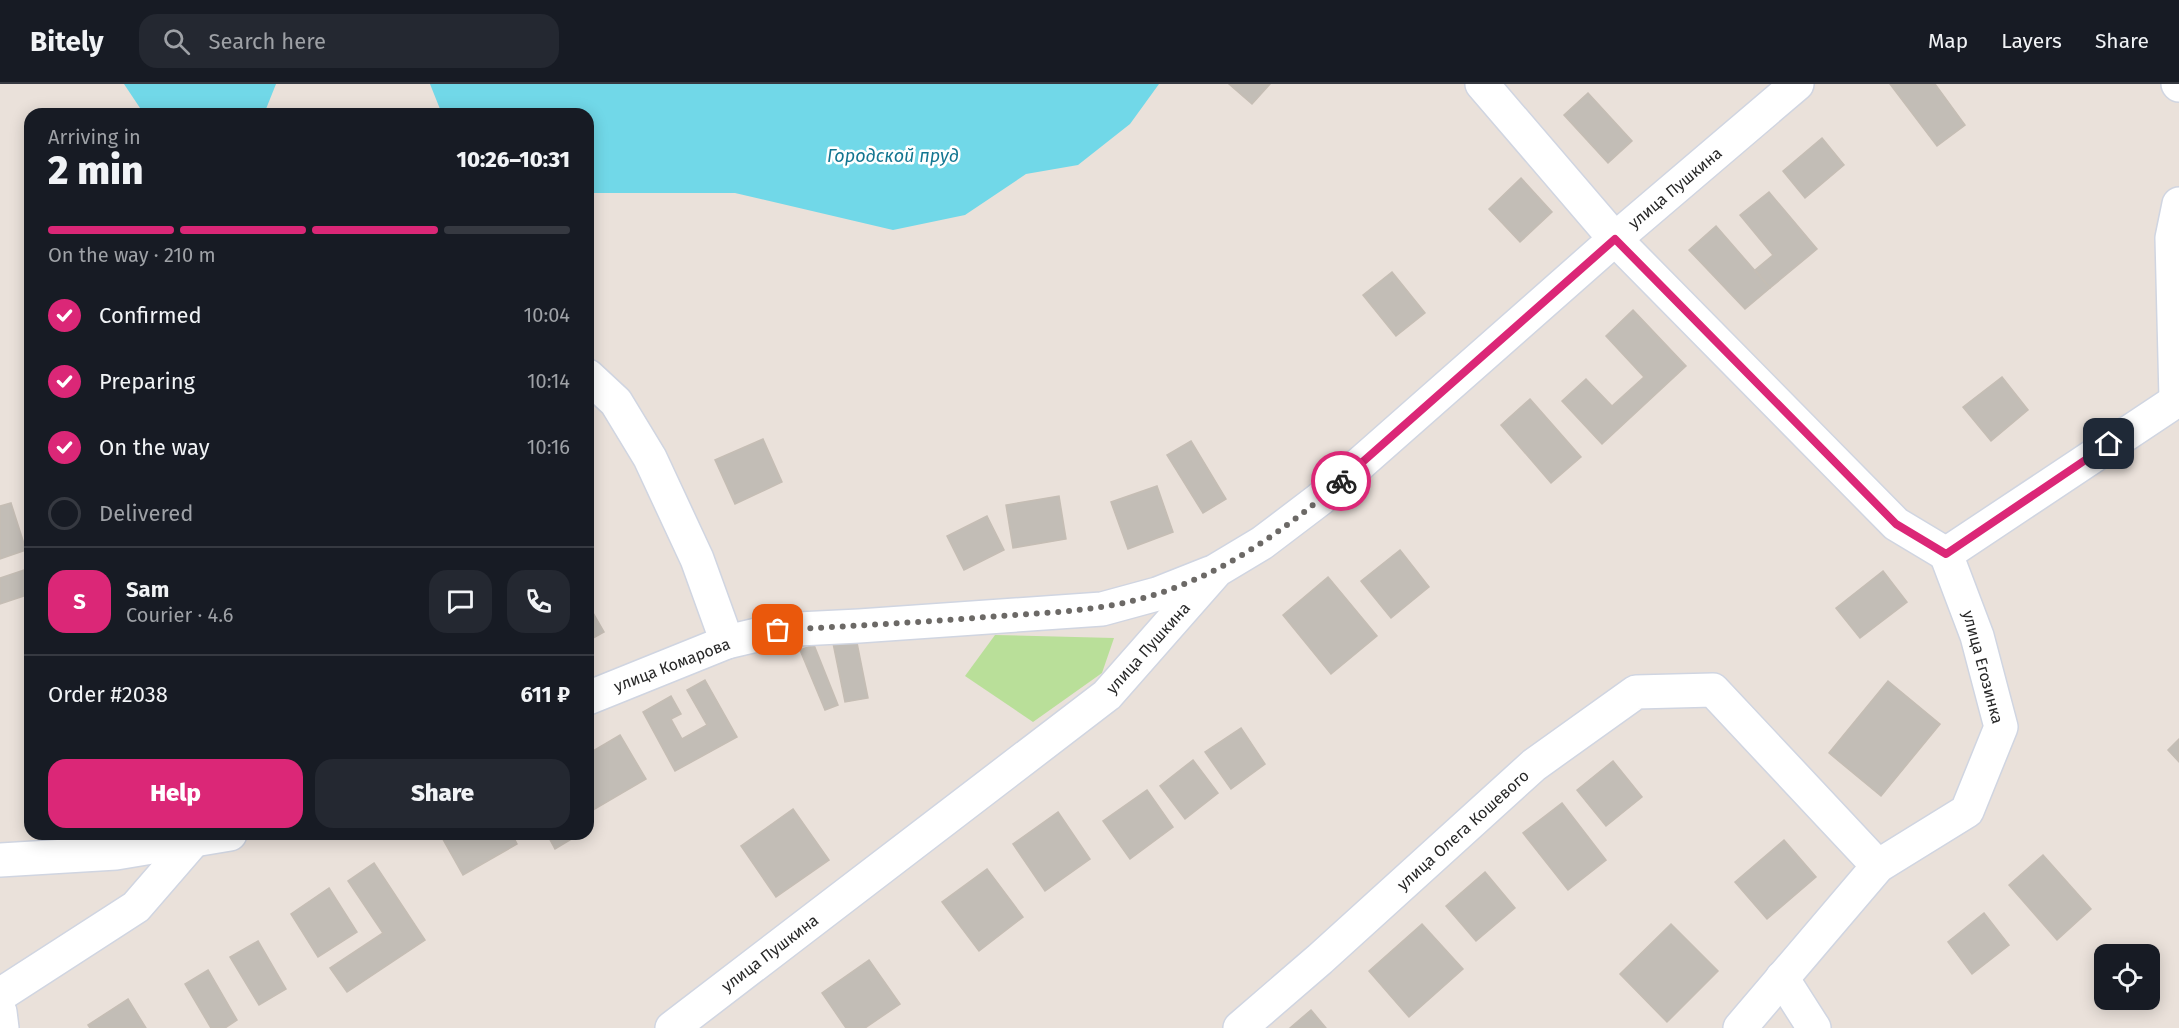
<!DOCTYPE html>
<html lang="en">
<head>
<meta charset="utf-8">
<style>
	body { margin:0; font-family:"Fira Sans",sans-serif; background:#242831; color:#f1f3f6; height:100vh; display:flex; flex-direction:column; font-size:22px; white-space:nowrap }
	* { box-sizing:border-box; margin:0 }
	p { font-size:20px; color:#9ea1a6 }
	.icon { flex:none; width:33px; height:33px; fill:none; stroke:currentColor; stroke-width:2; stroke-linecap:round; stroke-linejoin:round }
	.map { position:relative; flex:1; overflow:hidden }
	.panel { position:absolute; left:24px; top:24px; width:570px; height:732px; display:flex; flex-direction:column; background:#171b24; border-radius:18px; box-shadow:0 3px 15px #0003 }
	.panel>* { flex:none }
	.controls { position:absolute; left:2094px; top:860px; display:grid; gap:12px }
	.controls a { display:grid; place-items:center; width:66px; height:66px; border-radius:12px; background:#171b24; box-shadow:0 3px 15px #0003; font-size:30px }
	.pin { position:absolute; display:grid; place-items:center; width:51px; height:51px; color:#fff; margin:-26px; border-radius:12px; box-shadow:0 3px 9px #0006 }
	.courier { position:absolute; display:grid; place-items:center; width:60px; height:60px; margin:-30px; border:4px solid #db2777; border-radius:50%; background:#fff; color:#222; box-shadow:0 2px 8px #0007 }
	.summary em { font-style:normal; font-weight:800 }
	.summary div { display:flex; flex-direction:column-reverse }
	.summary { display:flex; align-items:center; justify-content:space-between; height:102px; padding:0 24px }
	h1 { font-size:39px; font-weight:800; line-height:45px }
	.bar { display:grid; grid-template-columns:repeat(4,1fr); gap:9px 6px; align-content:center; height:72px; padding:0 24px }
	.bar i { height:8px; border-radius:4px; background:#363941 }
	.bar .current { background:#db2777 }
	.bar p { grid-column:span 4 }
	.line { display:flex; align-items:center; gap:15px; padding:0 24px; border-top:2px solid #363941 }
	.line div { flex:1 }
	.round { display:grid; place-items:center; flex:none; width:63px; height:63px; border-radius:18px; background:#242831 }
	ol { padding:0 24px; list-style:none }
	li { display:flex; align-items:center; gap:18px; height:66px }
	li p { margin-inline-start:auto }
	li .icon { padding:6px; border-radius:50%; background:#db2777; color:#fff; stroke-width:4 }
	li:last-child { color:#9ea1a6 }
	li i { width:33px; height:33px; border:3px solid #363941; border-radius:50% }
	.cta { display:flex; gap:12px; margin-top:auto; padding:12px 24px }
	.cta a { flex:1; height:69px; border-radius:18px; background:#db2777; color:#fff; font-size:24px; font-weight:800; line-height:69px; text-align:center }
	.cta a+a { background:#242831; color:#f1f3f6 }
	header { display:flex; align-items:center; gap:36px; box-sizing:border-box; height:84px; padding:0 30px; background:#171b24; border-bottom:2px solid #363941 }
	header strong { font-size:28px }
	nav { display:flex; gap:33px; margin-inline-start:auto; font-size:21px }
	.search { width:420px; height:54px; background:#242831; display:flex; align-items:center; gap:15px; box-sizing:border-box; padding:0 21px; border-radius:18px; color:#9ea1a6; font-size:22px }
	.map>svg:first-child { display:block }
	.green { fill:#b9df99 }
	.water { fill:#71d8e8 }
	.building { fill:#c2bdb6; stroke:#c5bdb4; stroke-width:1.5 }
	.lines { fill:none; stroke-linecap:round; stroke-linejoin:round }
	.minor-casing { stroke:#d0d5e1; stroke-width:36 }
	.minor { stroke:#fff; stroke-width:33 }
	.done { stroke:#6c6966; stroke-width:6; stroke-dasharray:0 10.8 }
	.route { stroke:#db2777; stroke-width:8 }
	.labels { text-anchor:middle; dominant-baseline:central; stroke-width:5; stroke-linejoin:round; paint-order:stroke }
	.street-label { font-size:16px; fill:#282828; stroke:#fff }
	.water-label { font-size:18px; font-style:italic; fill:#137691; stroke:#fff }
</style>
</head>
<body>
<header>
<strong>Bitely</strong>
<div class="search"><svg class="icon" aria-label="search" viewBox="0 0 24 24"><circle cx="10" cy="10" r="6"/><path d="M15 15l6 6"/></svg>Search here</div>
<nav><a>Map</a><a>Layers</a><a>Share</a></nav>
</header>
<div class="map">
<svg width="2179" height="944" viewBox="0 0 2179 944">
	<rect width="100%" height="100%" fill="#eae1da"/>
	<polygon class="green" points="995,551 1114,554 1102,589 1033,638 965,592"/>
	<g class="water">
		<polygon points="124,0 276,0 264,30 144,30"/>
		<polygon points="430,0 1159,0 1130,40 1078,81 1026,90 965,131 893,146 735,109 588,109 588,30 442,30"/>
	</g>
	<g class="building">
		<polygon points="1229,0 1270,0 1252,20"/>
		<polygon points="1890,0 1935,0 1965,41 1937,62"/>
		<polygon points="1588,9 1632,57 1608,79 1564,31"/>
		<polygon points="1822,54 1844,81 1805,114 1783,87"/>
		<polygon points="1521,94 1552,128 1520,158 1489,125"/>
		<polygon points="1769,108 1817,165 1770,204 1755,186 1773,171 1740,131"/>
		<polygon points="1716,142 1770,204 1745,225 1689,166"/>
		<polygon points="1392,188 1425,229 1396,252 1363,211"/>
		<polygon points="1633,226 1686,282 1602,360 1562,317 1586,295 1612,322 1644,293 1606,252"/>
		<polygon points="2002,293 2028,326 1991,357 1963,323"/>
		<polygon points="1530,315 1581,373 1551,399 1501,341"/>
		<polygon points="763,355 782,398 735,420 715,376"/>
		<polygon points="1191,357 1226,415 1203,429 1167,371"/>
		<polygon points="1157,402 1173,448 1128,465 1111,418"/>
		<polygon points="1059,412 1066,455 1013,464 1006,421"/>
		<polygon points="11,419 26,466 0,475 0,422"/>
		<polygon points="987,432 1004,466 964,486 947,452"/>
		<polygon points="1400,466 1429,503 1391,534 1361,497"/>
		<polygon points="30,484 30,510 0,520 0,494"/>
		<polygon points="1883,487 1907,518 1860,554 1836,524"/>
		<polygon points="1328,493 1377,552 1331,590 1283,531"/>
		<polygon points="588,520 604,548 588,557"/>
		<polygon points="856,554 868,614 845,618 833,559"/>
		<polygon points="814,561 838,621 825,626 800,566"/>
		<polygon points="705,596 737,653 675,687 643,628 671,612 681,630 671,635 682,655 707,641 687,606"/>
		<polygon points="1888,597 1940,640 1881,712 1829,669"/>
		<polygon points="1241,644 1265,680 1231,705 1205,668"/>
		<polygon points="620,651 646,695 593,726 588,718 588,670"/>
		<polygon points="2179,655 2179,678 2168,666"/>
		<polygon points="1193,676 1218,709 1185,735 1160,702"/>
		<polygon points="1613,677 1642,713 1606,742 1577,706"/>
		<polygon points="1147,706 1173,743 1130,775 1103,737"/>
		<polygon points="1562,719 1606,776 1568,806 1523,749"/>
		<polygon points="793,725 829,776 776,813 741,762"/>
		<polygon points="1058,728 1090,775 1045,807 1013,760"/>
		<polygon points="440,750 512,750 517,760 463,791"/>
		<polygon points="547,750 577,750 578,751 555,765"/>
		<polygon points="1784,756 1816,793 1767,835 1735,798"/>
		<polygon points="2043,771 2091,825 2057,856 2009,801"/>
		<polygon points="374,779 425,856 347,908 330,884 383,849 348,797"/>
		<polygon points="987,785 1023,833 979,867 942,818"/>
		<polygon points="1485,788 1515,824 1476,857 1446,822"/>
		<polygon points="329,804 357,848 318,873 291,830"/>
		<polygon points="1984,829 2009,861 1972,890 1948,858"/>
		<polygon points="1422,840 1463,885 1409,933 1369,887"/>
		<polygon points="1671,840 1718,887 1667,938 1620,890"/>
		<polygon points="258,857 286,905 259,921 230,873"/>
		<polygon points="869,876 900,920 865,944 846,944 822,909"/>
		<polygon points="208,886 237,936 225,944 211,944 185,900"/>
		<polygon points="128,915 146,944 90,944 88,941"/>
		<polygon points="1311,926 1326,944 1290,944"/>
	</g>
	<g class="lines">
		<defs>
			<g id="minor">
				<polyline points="1482,0 1615,155 1896,440 1946,470"/>
				<polyline points="2178,0 2179,1"/>
				<polyline points="588,292 616,318 650,374 697,475 727,558"/>
				<polyline points="2176,315 2172,154 2179,120"/>
				<polyline points="588,614 727,558 778,546 859,542 1102,525 1157,510 1210,489"/>
				<polyline points="0,776 116,769 230,750"/>
				<polyline points="1782,894 1814,944"/>
				<polyline points="0,911 136,823 194,756"/>
				<polyline points="0,928 2,944"/>
				<polyline points="672,944 1107,611 1217,486 1262,459 1320,415 1615,155 1797,0"/>
				<polyline points="1240,944 1320,875 1534,681 1636,608 1713,606 1878,782"/>
				<polyline points="1740,944 1878,782 1967,727 2001,643 1977,552 1946,470 2179,315"/>
			</g>
		</defs>
		<use href="#minor" class="minor-casing"/>
		<use href="#minor" class="minor"/>
	</g>
	<g class="lines">
		<path class="done" d="M 778,546 C 852,542 926,538 1000,532 C 1054,528 1105,527 1157,510 C 1226,488 1287,445 1341,397"/>
		<polyline class="route" points="1341,397 1615,155 1896,440 1946,470 2109,360"/>
	</g>
	<g class="labels">
		<g class="street-label">
			<text transform="translate(1675 104) rotate(-40)">улица Пушкина</text>
			<text transform="translate(1148 564) rotate(-48)">улица Пушкина</text>
			<text transform="translate(672 581) rotate(-21)">улица Комарова</text>
			<text transform="translate(1983 583) rotate(75)">улица Егозинка</text>
			<text transform="translate(1463 746) rotate(-42)">улица Олега Кошевого</text>
			<text transform="translate(770 869) rotate(-37)">улица Пушкина</text>
		</g>
		<g class="water-label">
			<text x="893" y="72">Городской пруд</text>
		</g>
	</g>
</svg>
<div class="controls">
<a><svg class="icon" aria-label="locate" viewBox="0 0 24 24"><circle cx="12" cy="12" r="6"/><path d="M12 2v4M12 18v4M2 12h4M18 12h4"/></svg></a>
</div>
<div class="pin" style="left:778px;top:546px;background:#ea580c"><svg class="icon" aria-label="bag" viewBox="0 0 24 24"><path d="M5 8h14l-1 12H6zM9 8a3 3 0 0 1 6 0"/></svg></div>
<div class="pin" style="left:2109px;top:360px;background:#1f2937"><svg class="icon" aria-label="home" viewBox="0 0 24 24"><path d="M3 11l9-7 9 7M6 9v11h12V9"/></svg></div>
<div class="courier" style="left:1341px;top:397px"><svg class="icon" aria-label="bike" viewBox="0 0 24 24"><circle cx="6" cy="16" r="4"/><circle cx="18" cy="16" r="4"/><path d="M6 16l4-8h5l3 8M10 8l3 8H6M13 5h3"/></svg></div>
<section class="panel">
<div class="summary"><div><h1>2 min</h1><p>Arriving in</p></div><em>10:26–10:31</em></div>
<div class="bar"><i class="current"></i><i class="current"></i><i class="current"></i><i></i><p>On the way · 210 m</p></div>
<ol>
<li><svg class="icon" aria-label="check" viewBox="0 0 24 24"><path d="M5 12l5 5 9-10"/></svg>Confirmed<p>10:04</p></li>
<li><svg class="icon" aria-label="check" viewBox="0 0 24 24"><path d="M5 12l5 5 9-10"/></svg>Preparing<p>10:14</p></li>
<li><svg class="icon" aria-label="check" viewBox="0 0 24 24"><path d="M5 12l5 5 9-10"/></svg>On the way<p>10:16</p></li>
<li><i></i>Delivered</li>
</ol>
<div class="line" style="height:108px"><b class="round" style="background:#db2777;color:#fff">S</b><div><b>Sam</b><p>Courier · 4.6</p></div><a class="round"><svg class="icon" aria-label="chat" viewBox="0 0 24 24"><path d="M4 5h16v11H9l-5 4z"/></svg></a><a class="round"><svg class="icon" aria-label="phone" viewBox="0 0 24 24"><path d="M5 4h4l2 5-3 2q2 4 5 5l2-3 5 2v4C11 20 4 13 5 4z"/></svg></a></div>
<div class="line" style="height:78px"><div>Order #2038</div><b>611 ₽</b></div>
<div class="cta"><a>Help</a><a>Share</a></div>
</section>
</div>
</body>
</html>
